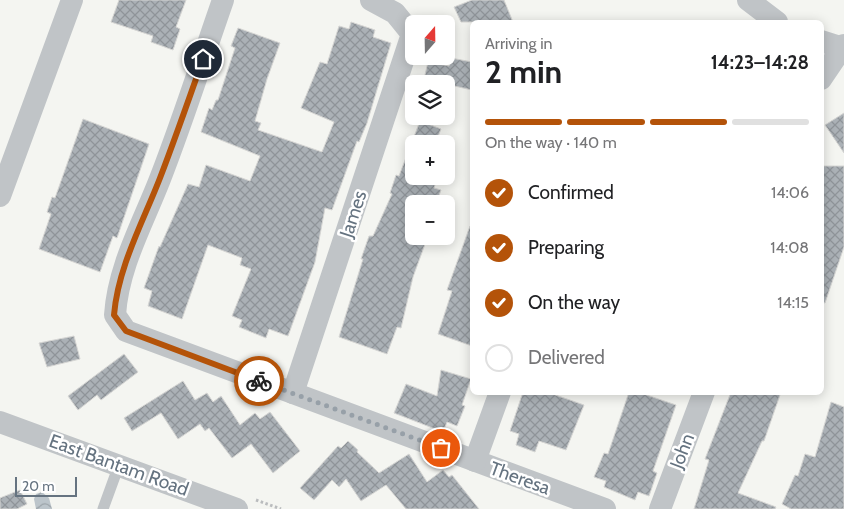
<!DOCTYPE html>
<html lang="en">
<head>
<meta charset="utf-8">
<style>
	body { margin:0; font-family:Cabin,sans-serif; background:#f6f6f6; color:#202124; height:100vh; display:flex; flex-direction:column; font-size:19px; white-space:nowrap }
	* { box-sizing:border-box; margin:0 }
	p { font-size:16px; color:#757577 }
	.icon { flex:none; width:28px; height:28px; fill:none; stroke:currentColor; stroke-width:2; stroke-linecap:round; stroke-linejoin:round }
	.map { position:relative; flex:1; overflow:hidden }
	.drawer { position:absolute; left:470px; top:20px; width:354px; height:375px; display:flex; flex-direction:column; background:#fff; border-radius:8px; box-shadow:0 2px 12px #0003 }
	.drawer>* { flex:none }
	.needle { width:32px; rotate:20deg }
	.tools { position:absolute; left:405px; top:15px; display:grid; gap:10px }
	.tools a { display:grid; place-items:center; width:50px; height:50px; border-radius:8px; background:#fff; box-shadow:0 2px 12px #0003; font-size:25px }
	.scale { position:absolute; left:15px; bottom:12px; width:62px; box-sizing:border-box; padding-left:5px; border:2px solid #657380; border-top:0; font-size:14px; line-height:18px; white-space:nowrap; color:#657380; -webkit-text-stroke:4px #fff; paint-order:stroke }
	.pin { position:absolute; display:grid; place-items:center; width:42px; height:42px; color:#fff; margin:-21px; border:2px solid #fff; border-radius:50%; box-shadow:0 1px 5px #0007 }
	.courier { position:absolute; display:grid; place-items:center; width:50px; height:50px; margin:-25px; border:4px solid #b45309; border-radius:50%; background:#fff; color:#222; box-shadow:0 1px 6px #0007 }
	.overview em { font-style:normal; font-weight:800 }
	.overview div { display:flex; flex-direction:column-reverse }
	.overview { display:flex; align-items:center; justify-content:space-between; height:85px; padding:0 15px }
	h1 { font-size:32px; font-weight:800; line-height:38px }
	.bar { display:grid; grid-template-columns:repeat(4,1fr); gap:8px 5px; align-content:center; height:60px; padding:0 15px }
	.bar i { height:6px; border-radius:4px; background:#e0e0e0 }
	.bar .active { background:#b45309 }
	.bar p { grid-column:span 4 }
	ol { padding:0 15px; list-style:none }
	li { display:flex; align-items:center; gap:15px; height:55px }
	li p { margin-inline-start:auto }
	li .icon { padding:5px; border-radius:50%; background:#b45309; color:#fff; stroke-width:4 }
	li:last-child { color:#757577 }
	li i { width:28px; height:28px; border:2px solid #e0e0e0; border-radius:50% }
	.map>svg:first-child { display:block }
	.water { fill:url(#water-waves) }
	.building { fill:url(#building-cross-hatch); stroke:#d6d6d4 }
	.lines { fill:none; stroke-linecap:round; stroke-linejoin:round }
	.path { stroke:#babcbe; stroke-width:3; stroke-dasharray:2.5 2.5; stroke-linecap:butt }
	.lane { stroke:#c0c4c7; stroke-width:11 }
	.street { stroke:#c0c4c7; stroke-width:22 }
	.done { stroke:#97a0a8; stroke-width:5; stroke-dasharray:0 9 }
	.route { stroke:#b45309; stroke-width:6 }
	.labels { text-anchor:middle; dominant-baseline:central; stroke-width:5; stroke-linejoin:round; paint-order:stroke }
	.street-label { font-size:19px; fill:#657380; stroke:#fff }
</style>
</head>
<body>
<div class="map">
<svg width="844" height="509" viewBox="0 0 844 509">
	<defs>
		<pattern id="water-waves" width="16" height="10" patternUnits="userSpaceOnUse" patternTransform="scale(1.25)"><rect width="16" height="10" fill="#bcc5cb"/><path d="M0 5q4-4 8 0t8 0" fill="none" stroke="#9ca4aa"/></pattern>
		<pattern id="building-cross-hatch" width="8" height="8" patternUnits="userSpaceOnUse" patternTransform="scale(1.25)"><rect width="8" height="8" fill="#abb1b6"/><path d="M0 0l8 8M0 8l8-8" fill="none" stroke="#8f9499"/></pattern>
	</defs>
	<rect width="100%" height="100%" fill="#f4f5f1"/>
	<polygon class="water" points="42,492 49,498 52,509 36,509 34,499 36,494"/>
	<g class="building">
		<polygon points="119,0 186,0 176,27 180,29 173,50 151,42 153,36 111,22"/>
		<polygon points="472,0 504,0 513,22 461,22 454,7"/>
		<polygon points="351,22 375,30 373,37 391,43 367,123 359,142 357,141 332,210 325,208 315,262 288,336 269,329 266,338 239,327 242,320 232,316 251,269 240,265 242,258 208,245 182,319 148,306 152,291 144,288 159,246 160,247 188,184 199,187 206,165 250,181 260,156 201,132 209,108 212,110 216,100 218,100 235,48 231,46 238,28 280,43 267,79 255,121 261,123 258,130 322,152 334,122 301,108 320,62 327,64 339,26 349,29"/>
		<polygon points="451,58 472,62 472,90 424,79 428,62 449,66"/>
		<polygon points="844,113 844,153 825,125"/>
		<polygon points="83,119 149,144 117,238 113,236 100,272 39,249 51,214 47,212 52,197 55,198"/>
		<polygon points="420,121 441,129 435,144 414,144 414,176 438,176 434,188 441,190 436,204 414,204 414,236 428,236 413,277 401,328 397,327 387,354 339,337 363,259 361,259 369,236 373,236 392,194 390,193 396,175 399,176"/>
		<polygon points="822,166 844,166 844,247 825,303 821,302"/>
		<polygon points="470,226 472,226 472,346 438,334 452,291 447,290"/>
		<polygon points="74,336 80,359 47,367 39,343"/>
		<polygon points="124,354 138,372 101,400 97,395 78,410 68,396"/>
		<polygon points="441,370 471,379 462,405 465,406 457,426 447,422 443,432 394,413 406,384 437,396"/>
		<polygon points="183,381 195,400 207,393 213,402 221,396 240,425 255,413 260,419 270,412 300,451 273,473 251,444 232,458 209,428 205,431 200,424 178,439 161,413 132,431 124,418"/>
		<polygon points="523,392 547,392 584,405 566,450 539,441 535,452 516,445 519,434 510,431"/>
		<polygon points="629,392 638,392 676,405 653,471 657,473 649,496 638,492 635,500 604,487 606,481 594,477 604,453 608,454"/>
		<polygon points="731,392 781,392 764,441 762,441 738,493 776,507 775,509 694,509 709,460 705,459"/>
		<polygon points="831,402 844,407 844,509 791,509 782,504 795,475 798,476 805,454 815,457"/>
		<polygon points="348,441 358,450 357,452 379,473 409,454 427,482 443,470 449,477 452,475 479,509 406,509 386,485 361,501 346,479 339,487 332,480 314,500 300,488 338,446 341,448"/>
		<polygon points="20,490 27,504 17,509 0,509 0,498"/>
	</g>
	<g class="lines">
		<polyline class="path" points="256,500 281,509"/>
		<polyline class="lane" points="103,509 119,465"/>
		<g class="street">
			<path d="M 223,0 C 202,60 183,120 160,179 C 143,223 118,267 115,315 L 126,331 L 605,509"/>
			<polyline points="748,0 777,22"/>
			<polyline points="821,41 843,48"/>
			<polyline points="821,79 844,45"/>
			<polyline points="0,196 72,0"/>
			<polyline points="293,393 412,34 395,13 371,0"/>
			<polyline points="0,422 237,509"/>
			<polyline points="475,461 500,392"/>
			<polyline points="660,509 704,392"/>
		</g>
	</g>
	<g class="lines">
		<polyline class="done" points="259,381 441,448"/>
		<path class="route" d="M 203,59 C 189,99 175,139 160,178 C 143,222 118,267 114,315 L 126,331 L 259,381"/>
	</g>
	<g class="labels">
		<g class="street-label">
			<text transform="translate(353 214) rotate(-72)">James</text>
			<text transform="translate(682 451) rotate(-69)">John</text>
			<text transform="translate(119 465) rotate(20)">East Bantam Road</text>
			<text transform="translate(520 478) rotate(20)">Theresa</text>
		</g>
	</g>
</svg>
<div class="tools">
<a><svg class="needle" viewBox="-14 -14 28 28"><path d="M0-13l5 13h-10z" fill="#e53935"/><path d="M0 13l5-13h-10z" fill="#757577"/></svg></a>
<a><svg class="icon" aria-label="layers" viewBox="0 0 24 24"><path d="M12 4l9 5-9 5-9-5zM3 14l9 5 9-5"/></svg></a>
<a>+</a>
<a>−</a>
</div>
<div class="scale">20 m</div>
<div class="pin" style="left:441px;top:448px;background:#ea580c"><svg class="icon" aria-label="bag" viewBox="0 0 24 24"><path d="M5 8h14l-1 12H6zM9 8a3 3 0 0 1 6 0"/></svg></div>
<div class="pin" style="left:203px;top:59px;background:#1f2937"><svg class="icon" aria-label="home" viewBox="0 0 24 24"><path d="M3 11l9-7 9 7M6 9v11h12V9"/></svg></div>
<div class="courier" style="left:259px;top:381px"><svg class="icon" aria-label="bike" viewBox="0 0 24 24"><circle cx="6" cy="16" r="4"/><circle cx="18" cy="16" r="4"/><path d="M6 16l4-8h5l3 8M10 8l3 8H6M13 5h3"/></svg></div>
<section class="drawer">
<div class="overview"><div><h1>2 min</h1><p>Arriving in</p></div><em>14:23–14:28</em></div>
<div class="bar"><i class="active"></i><i class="active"></i><i class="active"></i><i></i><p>On the way · 140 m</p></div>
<ol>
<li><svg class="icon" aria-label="check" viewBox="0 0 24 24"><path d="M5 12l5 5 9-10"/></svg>Confirmed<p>14:06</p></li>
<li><svg class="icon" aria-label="check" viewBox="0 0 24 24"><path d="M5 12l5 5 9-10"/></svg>Preparing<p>14:08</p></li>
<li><svg class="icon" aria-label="check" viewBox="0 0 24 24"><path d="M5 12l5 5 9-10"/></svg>On the way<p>14:15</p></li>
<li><i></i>Delivered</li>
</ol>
</section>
</div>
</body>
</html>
